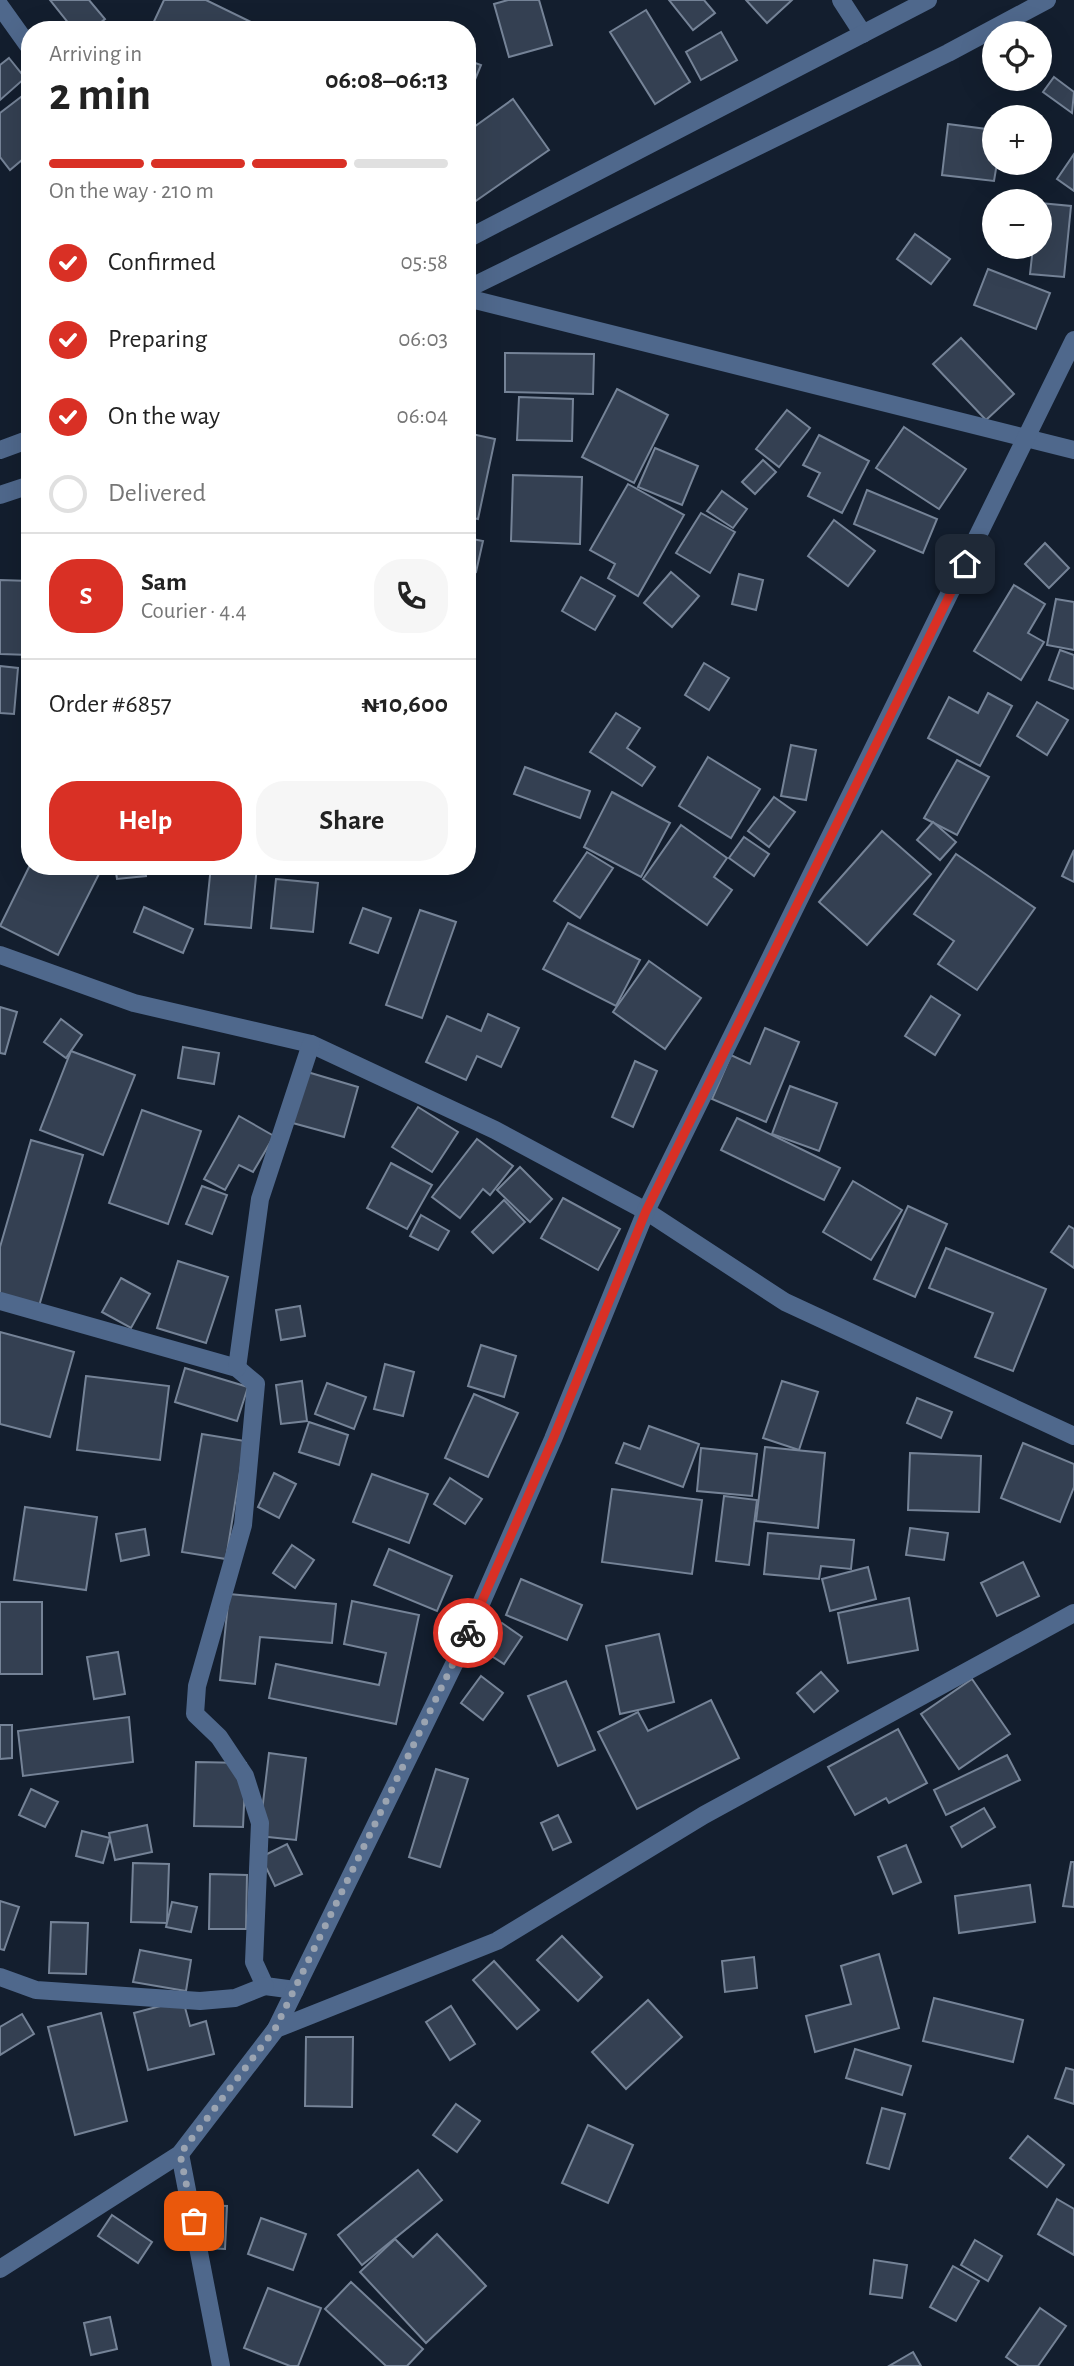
<!DOCTYPE html>
<html lang="en">
<head>
<meta charset="utf-8">
<style>
	body { margin:0; font-family:"Alegreya Sans",sans-serif; background:#f6f6f6; color:#222; height:100vh; display:flex; flex-direction:column; font-size:26px; white-space:nowrap }
	* { box-sizing:border-box; margin:0 }
	p { font-size:23px; color:#767676 }
	.icon { flex:none; width:38px; height:38px; fill:none; stroke:currentColor; stroke-width:2; stroke-linecap:round; stroke-linejoin:round }
	.map { position:relative; flex:1; overflow:hidden }
	.drawer { position:absolute; left:21px; top:21px; width:455px; height:854px; display:flex; flex-direction:column; background:#fff; border-radius:28px; box-shadow:0 7px 28px #0002 }
	.drawer>* { flex:none }
	.tools { position:absolute; left:982px; top:21px; display:grid; gap:14px }
	.tools a { display:grid; place-items:center; width:70px; height:70px; border-radius:50%; background:#fff; box-shadow:0 7px 28px #0002; font-size:35px }
	.pin { position:absolute; display:grid; place-items:center; width:60px; height:60px; color:#fff; margin:-30px; border-radius:14px; box-shadow:0 4px 10px #0006 }
	.courier { position:absolute; display:grid; place-items:center; width:70px; height:70px; margin:-35px; border:5px solid #d93025; border-radius:50%; background:#fff; color:#222; box-shadow:0 2px 9px #0007 }
	.head em { font-style:normal; font-weight:700 }
	.head div { display:flex; flex-direction:column-reverse }
	.head { display:flex; align-items:center; justify-content:space-between; height:119px; padding:0 28px }
	h1 { font-size:46px; font-weight:700; line-height:52px }
	.bar { display:grid; grid-template-columns:repeat(4,1fr); gap:10px 7px; align-content:center; height:84px; padding:0 28px }
	.bar i { height:9px; border-radius:5px; background:#e0e0e0 }
	.bar .current { background:#d93025 }
	.bar p { grid-column:span 4 }
	.line { display:flex; align-items:center; gap:18px; padding:0 28px; border-top:2px solid #e0e0e0 }
	.line div { flex:1 }
	.round { display:grid; place-items:center; flex:none; width:74px; height:74px; border-radius:28px; background:#f6f6f6 }
	ol { padding:0 28px; list-style:none }
	li { display:flex; align-items:center; gap:21px; height:77px }
	li p { margin-inline-start:auto }
	li .icon { padding:7px; border-radius:50%; background:#d93025; color:#fff; stroke-width:4 }
	li:last-child { color:#767676 }
	li i { width:38px; height:38px; border:4px solid #e0e0e0; border-radius:50% }
	.primary-button { display:flex; gap:14px; margin-top:auto; padding:14px 28px }
	.primary-button a { flex:1; height:80px; border-radius:28px; background:#d93025; color:#fff; font-size:28px; font-weight:700; line-height:80px; text-align:center }
	.primary-button a+a { background:#f6f6f6; color:#222 }
	.map>svg:first-child { display:block }
	.building { fill:#344052; stroke:#758397; stroke-width:2 }
	.lines { fill:none; stroke-linecap:round; stroke-linejoin:round }
	.minor { stroke:#4f688c; stroke-width:18 }
	.done { stroke:#9ba4b1; stroke-width:7; stroke-dasharray:0 12.6 }
	.route { stroke:#d93025; stroke-width:9 }
</style>
</head>
<body>
<div class="map">
<svg width="1074" height="2366" viewBox="0 0 1074 2366">
	<rect width="100%" height="100%" fill="#131e2e"/>
	<g class="building">
		<polygon points="50,0 89,0 105,19 91,30 74,30"/>
		<polygon points="164,0 206,0 251,22 247,30 150,30"/>
		<polygon points="508,0 539,0 552,45 509,57 494,4"/>
		<polygon points="669,0 704,0 715,13 693,30"/>
		<polygon points="746,0 792,0 767,23"/>
		<polygon points="646,10 690,82 655,104 610,32"/>
		<polygon points="721,32 737,60 701,80 686,52"/>
		<polygon points="9,58 25,78 0,100 0,65"/>
		<polygon points="467,60 481,65 467,99"/>
		<polygon points="1054,77 1074,92 1072,113 1043,92"/>
		<polygon points="30,90 30,170 22,160 10,170 0,157 0,113"/>
		<polygon points="513,99 549,150 467,207 467,132"/>
		<polygon points="948,124 994,130 994,163 997,163 994,181 942,175"/>
		<polygon points="1074,154 1074,191 1057,179"/>
		<polygon points="1040,203 1071,206 1064,277 1030,274 1033,247 1040,247"/>
		<polygon points="915,234 950,259 931,284 897,259"/>
		<polygon points="988,269 1050,293 1036,329 974,305"/>
		<polygon points="961,338 1014,394 986,420 933,364"/>
		<polygon points="505,353 594,354 593,394 505,392"/>
		<polygon points="617,389 668,415 634,483 582,457"/>
		<polygon points="519,397 573,399 572,441 517,440"/>
		<polygon points="787,410 810,428 779,467 756,449"/>
		<polygon points="904,427 966,469 939,509 876,468"/>
		<polygon points="467,433 495,439 478,519 467,517"/>
		<polygon points="819,435 869,461 842,513 808,496 820,473 803,465"/>
		<polygon points="655,448 698,466 682,505 638,487"/>
		<polygon points="763,460 776,472 755,494 742,482"/>
		<polygon points="513,475 582,477 580,544 511,541"/>
		<polygon points="628,484 684,515 638,596 608,578 615,564 590,550"/>
		<polygon points="867,490 937,519 923,553 854,524"/>
		<polygon points="722,491 747,509 733,528 707,511"/>
		<polygon points="701,513 735,532 710,573 676,553"/>
		<polygon points="834,520 875,551 848,586 808,556"/>
		<polygon points="467,538 483,541 476,572 467,570"/>
		<polygon points="1045,543 1069,568 1049,588 1025,564"/>
		<polygon points="671,572 699,596 672,627 644,603"/>
		<polygon points="739,574 763,580 756,610 732,604"/>
		<polygon points="581,577 615,596 595,630 562,611"/>
		<polygon points="0,580 30,581 30,655 0,654"/>
		<polygon points="1014,585 1045,604 1028,633 1044,642 1021,680 974,651"/>
		<polygon points="1056,599 1074,602 1074,650 1047,645"/>
		<polygon points="1060,650 1074,655 1074,689 1049,680"/>
		<polygon points="704,663 729,678 709,710 685,695"/>
		<polygon points="0,666 18,668 14,714 0,713"/>
		<polygon points="988,693 1012,706 980,766 928,738 949,697 978,713"/>
		<polygon points="1037,702 1068,720 1047,755 1017,736"/>
		<polygon points="616,713 640,728 627,748 655,767 642,786 590,752"/>
		<polygon points="791,745 816,750 806,800 781,796"/>
		<polygon points="708,757 760,789 731,838 679,806"/>
		<polygon points="957,760 989,777 957,835 924,818"/>
		<polygon points="525,767 590,791 580,818 514,794"/>
		<polygon points="612,792 670,823 641,877 584,847"/>
		<polygon points="774,797 795,812 769,847 748,831"/>
		<polygon points="933,822 956,842 940,860 917,840"/>
		<polygon points="681,825 727,858 714,877 732,890 707,925 643,879"/>
		<polygon points="882,831 931,874 867,945 819,902"/>
		<polygon points="744,837 769,854 754,876 729,858"/>
		<polygon points="1074,850 1074,882 1062,876"/>
		<polygon points="587,852 613,868 580,918 554,901"/>
		<polygon points="956,854 1035,908 977,990 938,964 954,941 914,914"/>
		<polygon points="30,865 103,866 58,955 0,926"/>
		<polygon points="115,866 145,866 146,876 117,879"/>
		<polygon points="211,866 257,866 251,928 205,924"/>
		<polygon points="318,866 359,866 359,873 319,874"/>
		<polygon points="276,879 318,883 313,932 271,928"/>
		<polygon points="144,907 193,929 183,953 134,932"/>
		<polygon points="363,908 391,918 378,953 350,943"/>
		<polygon points="420,910 456,922 422,1018 386,1005"/>
		<polygon points="568,923 640,960 616,1006 543,969"/>
		<polygon points="649,961 701,998 665,1049 613,1012"/>
		<polygon points="931,996 960,1015 935,1055 905,1036"/>
		<polygon points="0,1007 17,1012 5,1054 0,1053"/>
		<polygon points="488,1014 519,1028 501,1067 477,1056 466,1080 426,1062 447,1016 481,1031"/>
		<polygon points="61,1019 82,1035 66,1058 44,1042"/>
		<polygon points="765,1028 799,1042 766,1122 712,1099 731,1055 750,1064"/>
		<polygon points="183,1047 219,1053 214,1084 178,1078"/>
		<polygon points="71,1051 135,1075 103,1155 40,1130"/>
		<polygon points="635,1061 657,1071 633,1127 612,1117"/>
		<polygon points="304,1071 358,1087 344,1137 289,1122"/>
		<polygon points="790,1086 837,1103 819,1151 772,1134"/>
		<polygon points="418,1107 458,1132 432,1172 392,1147"/>
		<polygon points="142,1110 201,1131 168,1224 109,1203"/>
		<polygon points="239,1116 274,1136 253,1172 239,1165 225,1190 204,1179"/>
		<polygon points="737,1118 840,1168 824,1200 721,1150"/>
		<polygon points="477,1139 513,1166 490,1195 483,1189 460,1218 432,1197"/>
		<polygon points="31,1140 83,1155 37,1313 0,1303 0,1247"/>
		<polygon points="391,1163 432,1185 407,1229 367,1208"/>
		<polygon points="520,1167 552,1199 530,1222 497,1190"/>
		<polygon points="853,1181 902,1210 871,1260 823,1232"/>
		<polygon points="202,1186 227,1195 212,1234 186,1224"/>
		<polygon points="563,1198 620,1229 598,1270 541,1238"/>
		<polygon points="504,1200 525,1222 493,1253 472,1232"/>
		<polygon points="908,1206 947,1224 915,1297 874,1279"/>
		<polygon points="421,1215 449,1231 438,1250 410,1236"/>
		<polygon points="1069,1226 1074,1229 1074,1268 1051,1252"/>
		<polygon points="946,1248 1046,1289 1013,1371 975,1357 993,1313 929,1288"/>
		<polygon points="178,1261 228,1277 206,1343 157,1328"/>
		<polygon points="121,1278 150,1294 131,1328 102,1312"/>
		<polygon points="300,1306 305,1336 281,1340 276,1310"/>
		<polygon points="0,1332 74,1352 50,1437 0,1424"/>
		<polygon points="481,1345 516,1356 504,1397 468,1386"/>
		<polygon points="385,1364 414,1372 403,1416 374,1409"/>
		<polygon points="185,1368 248,1387 237,1421 175,1402"/>
		<polygon points="86,1376 169,1386 160,1460 77,1450"/>
		<polygon points="302,1381 307,1421 281,1424 276,1385"/>
		<polygon points="782,1381 818,1392 799,1450 763,1438"/>
		<polygon points="327,1383 366,1397 354,1429 315,1414"/>
		<polygon points="474,1394 518,1413 488,1477 445,1458"/>
		<polygon points="917,1398 952,1412 941,1438 907,1423"/>
		<polygon points="309,1422 348,1435 339,1465 299,1452"/>
		<polygon points="649,1426 699,1444 683,1487 616,1463 624,1443 640,1449"/>
		<polygon points="202,1434 245,1441 226,1559 182,1552"/>
		<polygon points="1023,1443 1074,1464 1074,1487 1060,1522 1001,1498"/>
		<polygon points="765,1447 825,1453 818,1528 756,1521"/>
		<polygon points="701,1448 757,1454 752,1496 697,1491"/>
		<polygon points="910,1453 981,1456 979,1512 908,1510"/>
		<polygon points="274,1473 296,1484 279,1518 258,1507"/>
		<polygon points="372,1474 428,1494 409,1543 353,1522"/>
		<polygon points="450,1478 482,1499 465,1524 434,1504"/>
		<polygon points="612,1489 702,1500 692,1574 602,1562"/>
		<polygon points="724,1496 757,1500 749,1565 716,1561"/>
		<polygon points="25,1507 97,1517 86,1590 14,1580"/>
		<polygon points="910,1528 948,1533 944,1560 906,1555"/>
		<polygon points="145,1529 149,1555 121,1561 116,1534"/>
		<polygon points="768,1533 854,1540 851,1569 821,1566 819,1579 764,1574"/>
		<polygon points="292,1545 314,1560 295,1588 273,1573"/>
		<polygon points="389,1549 452,1576 437,1611 374,1585"/>
		<polygon points="1023,1562 1039,1596 997,1616 981,1583"/>
		<polygon points="868,1567 876,1599 830,1611 822,1579"/>
		<polygon points="521,1579 582,1605 567,1640 506,1615"/>
		<polygon points="229,1594 336,1604 332,1643 260,1637 255,1684 220,1680"/>
		<polygon points="909,1598 918,1650 848,1663 838,1613"/>
		<polygon points="352,1601 419,1615 396,1724 269,1698 276,1664 379,1685 386,1653 344,1644"/>
		<rect x="0" y="1602" width="42" height="72"/>
		<polygon points="502,1623 522,1637 504,1664 484,1651"/>
		<polygon points="659,1634 674,1702 620,1714 606,1646"/>
		<polygon points="118,1652 125,1694 94,1699 87,1657"/>
		<polygon points="821,1672 838,1691 814,1712 797,1693"/>
		<polygon points="481,1676 503,1693 483,1720 461,1703"/>
		<polygon points="972,1679 1010,1734 959,1769 921,1714"/>
		<polygon points="566,1681 595,1750 558,1766 528,1696"/>
		<polygon points="711,1700 739,1758 637,1809 598,1732 638,1712 648,1731"/>
		<polygon points="129,1717 133,1762 23,1776 18,1731"/>
		<polygon points="0,1725 12,1725 12,1758 0,1759"/>
		<polygon points="898,1729 927,1783 889,1803 886,1798 855,1815 828,1767"/>
		<polygon points="269,1753 306,1758 296,1840 259,1836"/>
		<polygon points="1007,1755 1020,1780 946,1815 934,1790"/>
		<polygon points="196,1762 246,1763 243,1827 194,1826"/>
		<polygon points="436,1769 468,1779 440,1867 409,1857"/>
		<polygon points="31,1789 58,1802 45,1827 19,1815"/>
		<polygon points="984,1808 995,1827 962,1847 951,1827"/>
		<polygon points="558,1815 571,1842 553,1850 541,1823"/>
		<polygon points="147,1825 152,1852 115,1860 109,1833"/>
		<polygon points="82,1831 110,1838 103,1863 76,1856"/>
		<polygon points="287,1844 302,1874 275,1886 261,1857"/>
		<polygon points="906,1845 921,1882 893,1894 878,1857"/>
		<polygon points="1071,1862 1074,1862 1074,1907 1063,1906"/>
		<polygon points="133,1863 169,1864 167,1923 131,1922"/>
		<polygon points="210,1874 247,1875 246,1929 209,1929"/>
		<polygon points="1030,1885 1035,1922 959,1933 955,1896"/>
		<polygon points="0,1901 19,1907 4,1950 0,1949"/>
		<polygon points="172,1902 197,1907 191,1932 166,1927"/>
		<polygon points="51,1922 88,1923 86,1974 49,1973"/>
		<polygon points="562,1936 602,1977 578,2001 537,1960"/>
		<polygon points="140,1950 191,1960 186,1991 133,1982"/>
		<polygon points="879,1954 899,2028 815,2052 806,2016 851,2004 841,1966"/>
		<polygon points="754,1957 757,1988 725,1992 722,1961"/>
		<polygon points="494,1961 539,2010 517,2029 473,1980"/>
		<polygon points="934,1998 1023,2020 1013,2062 923,2041"/>
		<polygon points="183,2000 190,2026 206,2021 214,2054 148,2070 134,2013"/>
		<polygon points="648,2000 682,2037 626,2089 592,2052"/>
		<polygon points="451,2006 475,2044 450,2060 426,2022"/>
		<polygon points="101,2013 127,2121 75,2135 48,2027"/>
		<polygon points="22,2014 34,2034 0,2055 0,2027"/>
		<polygon points="306,2037 353,2037 352,2107 305,2106"/>
		<polygon points="855,2049 911,2066 902,2095 846,2078"/>
		<polygon points="1066,2068 1074,2070 1074,2104 1055,2098"/>
		<polygon points="456,2104 480,2121 457,2152 433,2135"/>
		<polygon points="882,2108 905,2114 889,2169 867,2163"/>
		<polygon points="588,2125 633,2145 608,2203 562,2183"/>
		<polygon points="1028,2136 1064,2165 1047,2187 1010,2158"/>
		<polygon points="418,2170 442,2200 362,2265 338,2235"/>
		<polygon points="1057,2199 1074,2209 1074,2255 1038,2234"/>
		<polygon points="205,2205 227,2206 225,2249 203,2248"/>
		<polygon points="112,2215 152,2242 138,2263 98,2236"/>
		<polygon points="261,2218 306,2234 293,2270 248,2254"/>
		<polygon points="437,2234 486,2286 426,2343 360,2272 395,2239 413,2257"/>
		<polygon points="975,2240 1002,2256 988,2281 961,2265"/>
		<polygon points="874,2260 907,2265 902,2298 870,2294"/>
		<polygon points="953,2266 979,2281 956,2321 930,2307"/>
		<polygon points="351,2282 423,2349 407,2366 386,2366 325,2309"/>
		<polygon points="268,2288 321,2308 298,2366 290,2366 244,2348"/>
		<polygon points="1040,2308 1066,2326 1038,2366 1019,2366 1006,2357"/>
		<polygon points="110,2317 117,2349 91,2355 84,2323"/>
		<polygon points="913,2352 921,2366 889,2366"/>
	</g>
	<g class="lines">
		<g class="minor">
			<polyline points="841,0 863,34"/>
			<polyline points="0,6 30,48"/>
			<polyline points="467,239 928,0"/>
			<polyline points="467,289 948,53 1047,0"/>
			<polyline points="467,298 1074,450"/>
			<polyline points="0,450 30,439"/>
			<polyline points="0,495 30,485"/>
			<polyline points="0,955 134,1003 311,1044 495,1130 646,1211 785,1302 1074,1436"/>
			<polyline points="0,1301 237,1368 256,1384 243,1525 197,1686 195,1714 219,1737 245,1776 260,1823 254,1962 265,1986 295,1990"/>
			<polyline points="237,1368 260,1199 311,1044"/>
			<polyline points="0,1977 36,1990 200,2001 235,1998 265,1986"/>
			<polyline points="276,2029 459,1654 553,1439 646,1211 1074,340"/>
			<polyline points="180,2154 221,2366"/>
			<polyline points="0,2269 180,2154 276,2029 497,1941 704,1815 1074,1613"/>
		</g>
	</g>
	<g class="lines">
		<polyline class="done" points="194,2221 180,2154 275,2029 468,1633"/>
		<polyline class="route" points="468,1633 553,1439 646,1211 965,564"/>
	</g>
</svg>
<div class="tools">
<a><svg class="icon" aria-label="locate" viewBox="0 0 24 24"><circle cx="12" cy="12" r="6"/><path d="M12 2v4M12 18v4M2 12h4M18 12h4"/></svg></a>
<a>+</a>
<a>−</a>
</div>
<div class="pin" style="left:194px;top:2221px;background:#ea580c"><svg class="icon" aria-label="bag" viewBox="0 0 24 24"><path d="M5 8h14l-1 12H6zM9 8a3 3 0 0 1 6 0"/></svg></div>
<div class="pin" style="left:965px;top:564px;background:#1f2937"><svg class="icon" aria-label="home" viewBox="0 0 24 24"><path d="M3 11l9-7 9 7M6 9v11h12V9"/></svg></div>
<div class="courier" style="left:468px;top:1633px"><svg class="icon" aria-label="bike" viewBox="0 0 24 24"><circle cx="6" cy="16" r="4"/><circle cx="18" cy="16" r="4"/><path d="M6 16l4-8h5l3 8M10 8l3 8H6M13 5h3"/></svg></div>
<section class="drawer">
<div class="head"><div><h1>2 min</h1><p>Arriving in</p></div><em>06:08–06:13</em></div>
<div class="bar"><i class="current"></i><i class="current"></i><i class="current"></i><i></i><p>On the way · 210 m</p></div>
<ol>
<li><svg class="icon" aria-label="check" viewBox="0 0 24 24"><path d="M5 12l5 5 9-10"/></svg>Confirmed<p>05:58</p></li>
<li><svg class="icon" aria-label="check" viewBox="0 0 24 24"><path d="M5 12l5 5 9-10"/></svg>Preparing<p>06:03</p></li>
<li><svg class="icon" aria-label="check" viewBox="0 0 24 24"><path d="M5 12l5 5 9-10"/></svg>On the way<p>06:04</p></li>
<li><i></i>Delivered</li>
</ol>
<div class="line" style="height:126px"><b class="round" style="background:#d93025;color:#fff">S</b><div><b>Sam</b><p>Courier · 4.4</p></div><a class="round"><svg class="icon" aria-label="phone" viewBox="0 0 24 24"><path d="M5 4h4l2 5-3 2q2 4 5 5l2-3 5 2v4C11 20 4 13 5 4z"/></svg></a></div>
<div class="line" style="height:91px"><div>Order #6857</div><b>₦10,600</b></div>
<div class="primary-button"><a>Help</a><a>Share</a></div>
</section>
</div>
</body>
</html>
